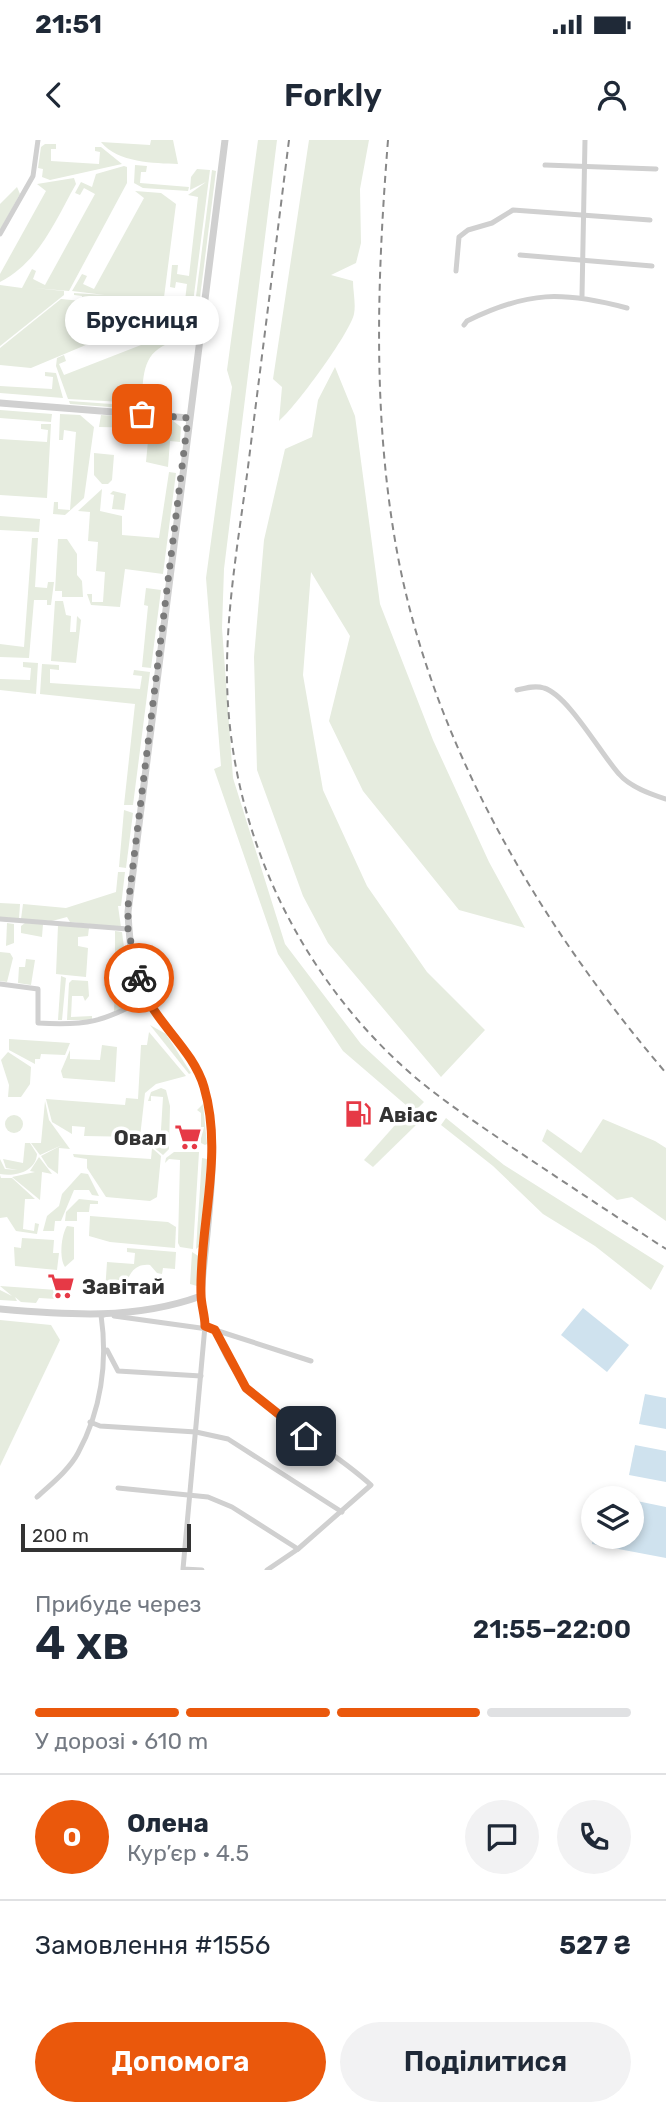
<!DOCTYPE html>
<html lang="uk">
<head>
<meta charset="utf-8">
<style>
	body { margin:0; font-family:Rubik,sans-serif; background:#f2f2f3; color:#1f2937; height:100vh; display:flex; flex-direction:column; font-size:26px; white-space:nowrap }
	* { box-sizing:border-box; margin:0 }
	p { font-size:23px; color:#747a83 }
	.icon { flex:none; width:38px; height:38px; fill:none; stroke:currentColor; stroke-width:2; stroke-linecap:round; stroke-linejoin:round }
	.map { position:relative; height:1430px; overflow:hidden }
	.sheet { display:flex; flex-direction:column; background:#fff; flex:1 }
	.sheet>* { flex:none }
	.buttons { position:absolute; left:581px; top:1346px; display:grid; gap:14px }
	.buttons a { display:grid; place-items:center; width:63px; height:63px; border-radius:50%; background:#fff; box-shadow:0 4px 10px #0003; font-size:35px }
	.scale { position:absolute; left:21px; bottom:18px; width:170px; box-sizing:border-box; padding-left:7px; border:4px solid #333; border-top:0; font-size:19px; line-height:24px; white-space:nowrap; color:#333; -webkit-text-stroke:5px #fff; paint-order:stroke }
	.pin { position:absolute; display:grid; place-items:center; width:60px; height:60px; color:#fff; margin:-30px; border-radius:14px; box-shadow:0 4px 10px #0006 }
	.courier { position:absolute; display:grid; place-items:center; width:70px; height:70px; margin:-35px; border:5px solid #ea580c; border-radius:50%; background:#fff; color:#222; box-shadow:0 2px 9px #0007 }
	.bubble { position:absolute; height:49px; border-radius:24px; background:#fff; box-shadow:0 4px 10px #0003; font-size:23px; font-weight:600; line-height:49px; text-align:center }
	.summary em { font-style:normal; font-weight:600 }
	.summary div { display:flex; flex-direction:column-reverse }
	.summary { display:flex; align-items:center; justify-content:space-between; height:119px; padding:0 35px }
	h1 { font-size:46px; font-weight:600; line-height:52px }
	.bar { display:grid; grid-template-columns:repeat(4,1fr); gap:10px 7px; align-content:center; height:84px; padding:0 35px }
	.bar i { height:9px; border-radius:5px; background:#e0e1e3 }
	.bar .current { background:#ea580c }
	.bar p { grid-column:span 4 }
	.line { display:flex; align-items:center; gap:18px; padding:0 35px; border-top:2px solid #e0e1e3 }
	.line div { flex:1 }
	.round { display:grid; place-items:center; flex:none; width:74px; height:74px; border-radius:37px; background:#f2f2f3 }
	.cta { display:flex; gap:14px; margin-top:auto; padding:14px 35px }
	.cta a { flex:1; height:80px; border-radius:42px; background:#ea580c; color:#fff; font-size:28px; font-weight:600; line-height:80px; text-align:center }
	.cta a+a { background:#f2f2f3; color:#1f2937 }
	.status { display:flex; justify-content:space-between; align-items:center; height:49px; padding:0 35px; background:#fff; direction:ltr }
	.status svg { height:19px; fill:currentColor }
	header { display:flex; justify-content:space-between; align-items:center; height:91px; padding:0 35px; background:#fff; font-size:32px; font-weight:600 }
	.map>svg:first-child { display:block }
	.green { fill:#e6ecdf }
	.water { fill:#cfe2ee }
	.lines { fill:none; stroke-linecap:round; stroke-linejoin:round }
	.minor { stroke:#d0d0d0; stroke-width:5 }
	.tertiary { stroke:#d0d0d0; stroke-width:7 }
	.rail { stroke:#888; stroke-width:2; stroke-dasharray:7 5; stroke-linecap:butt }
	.done { stroke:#7a7a7a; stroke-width:7; stroke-dasharray:0 12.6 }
	.route { stroke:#ea580c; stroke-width:9 }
	.labels { text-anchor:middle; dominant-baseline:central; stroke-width:7; stroke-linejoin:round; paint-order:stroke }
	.poi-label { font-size:21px; font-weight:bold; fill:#333; stroke:#fff; text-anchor:start }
</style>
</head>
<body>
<div class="status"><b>21:51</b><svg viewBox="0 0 49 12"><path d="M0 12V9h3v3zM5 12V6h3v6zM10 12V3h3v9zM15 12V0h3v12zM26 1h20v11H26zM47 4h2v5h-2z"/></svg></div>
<header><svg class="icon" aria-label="back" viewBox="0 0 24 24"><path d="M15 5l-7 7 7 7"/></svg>Forkly<svg class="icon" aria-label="person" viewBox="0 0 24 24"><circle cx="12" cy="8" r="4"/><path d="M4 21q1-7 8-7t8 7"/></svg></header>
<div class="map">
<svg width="666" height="1430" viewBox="0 0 666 1430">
	<rect width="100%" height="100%" fill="#fff"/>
	<g class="green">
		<path d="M 151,0 L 173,0 L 178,24 C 154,23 118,23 101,2 L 150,5 Z"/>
		<polygon points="258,0 277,0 224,429 222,488 233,638 285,804 361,904 424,962 414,972 343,911 278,814 214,629 221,626 206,438 232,247 227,230"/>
		<path d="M 309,0 L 369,0 L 360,49 L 361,103 L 356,123 L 331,135 L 353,141 C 353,151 356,164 354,174 C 350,193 295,268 279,281 L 282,247 L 273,239 Z"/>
		<polygon points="45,4 56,4 56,9 51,9 51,21 99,24 100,12 95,11 95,7 101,7 122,24 50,40 42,37 43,29 38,28 41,7"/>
		<polygon points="135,25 147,26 146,32 141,32 140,43 189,47 188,51 143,48 134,43"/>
		<polygon points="124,26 127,27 127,43 69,151 34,148 64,151 64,155 0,206 0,145 22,148 32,129 36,131 33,139 45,145 95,54 84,48 80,55 75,53 81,42 92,47 96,34"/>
		<polygon points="197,29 210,30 189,194 172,202 166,186 170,187 170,192 181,193 187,144 176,142 175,148 170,147 172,125 178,125 177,134 189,136 198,57 188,55 206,42 190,50 191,37"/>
		<polygon points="212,30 216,31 195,197 191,196"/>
		<path d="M 74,38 L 76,44 C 55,81 39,122 0,142 L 0,134 L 46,51 L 37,44 Z"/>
		<polygon points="17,47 20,54 0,90 0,64"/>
		<polygon points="135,51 161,53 176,64 162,173 155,176 150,165 142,168 143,181 31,228 0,225 0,208 61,159 82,161 82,156 74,155 74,153 105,155 72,151 82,134 87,136 83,144 94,149 144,58"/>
		<path d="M 154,181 L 160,184 L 167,204 C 141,215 144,238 141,263 L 68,259 L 56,226 L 57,218 L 64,215 L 66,221 L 59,224 L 64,235 L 159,198 L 155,187 L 148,189 L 146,183 Z"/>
		<polygon points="335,227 355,276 380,464 433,600 489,722 525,788 459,770 363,651 329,581 350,496 311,432 303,535 323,650 367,746 427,832 485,890 441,937 328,803 303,756 257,630 254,517 264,400 285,309 312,297 318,260"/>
		<polygon points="45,232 56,233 63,258 0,253 0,246 52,249 53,237 45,236"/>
		<polygon points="69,261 140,266 136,269 70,264"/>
		<polygon points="0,270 52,274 51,282 0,278"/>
		<polygon points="60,274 80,275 94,287 84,358 65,375 53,374 54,362 58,362 58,369 70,370 76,292 64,290 63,300 59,300"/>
		<polygon points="101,275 144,278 146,288 99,287"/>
		<polygon points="150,280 173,281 181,287 180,302 170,301 168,327 146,322"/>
		<polygon points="41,284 51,284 47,358 0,355 0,299 47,302 48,290 41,289"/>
		<polygon points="94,313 114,315 112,340 108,344 102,344 94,335"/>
		<polygon points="169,332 176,333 163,434 125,429 120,467 91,465 87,454 92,454 92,462 103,462 105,432 96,431 98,402 88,401 90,372 78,371 102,349 100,371 122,376 122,395 159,398"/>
		<polygon points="113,351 126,354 124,370 112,369 114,355 110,354"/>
		<polygon points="0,376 40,379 39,392 0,390"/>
		<polygon points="32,398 38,398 35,447 47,448 48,442 54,442 51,465 47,465 47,460 34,460 29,518 0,517 0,504 24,507"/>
		<polygon points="58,399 67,399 77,414 77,435 82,441 83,457 62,457 62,451 55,451"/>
		<polygon points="146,448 161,450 151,528 142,527 148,466 144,465"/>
		<polygon points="55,461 63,461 66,475 71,476 70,492 76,492 77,476 81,480 76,523 51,521"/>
		<polygon points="23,522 38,523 36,554 0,550 0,539 30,540 31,528 23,527"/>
		<polygon points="42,524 59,525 59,530 50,529 50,543 140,549 142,536 133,535 134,530 150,532 133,665 124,665 135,564 40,554"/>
		<polygon points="124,670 133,673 126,728 119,727"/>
		<polygon points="118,732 125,732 121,766 118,766 121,787 70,782 67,777 52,781 21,779 23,764 66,768 116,752"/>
		<polygon points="0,763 20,764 19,779 0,777"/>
		<polygon points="7,783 14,784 14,803 6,806"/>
		<polygon points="25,783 43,784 42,797 21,793 21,786"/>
		<polygon points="58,785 89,788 88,796 78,797 78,806 88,808 86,837 56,834"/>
		<polygon points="115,791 122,792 126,823 115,822"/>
		<polygon points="0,812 10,813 13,818 7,842 0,841"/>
		<polygon points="26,819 35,820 31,845 18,843 19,827 25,827"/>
		<polygon points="116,829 123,829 122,869 114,871"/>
		<polygon points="129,829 137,855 128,862 126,861"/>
		<polygon points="61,836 66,838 62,880 58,880"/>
		<polygon points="72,840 88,841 89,856 85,861 83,856 72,856 71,877 92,876 92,880 67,880 69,843"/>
		<polygon points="150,885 166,894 191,933 189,934"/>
		<polygon points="149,892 186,936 156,944 145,953 140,997 84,996 85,987 72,986 72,994 52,982 46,959 125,965 126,958 138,959 141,905 147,905"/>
		<polygon points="9,899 70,903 65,915 41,914 40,919 35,919 35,924 9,910"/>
		<polygon points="102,905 117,907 115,942 63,938 61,931 70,910 70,919 100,920"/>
		<polygon points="8,912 31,927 30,944 21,957 8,957 9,945 1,920"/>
		<polygon points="161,948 166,950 170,966 169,1009 163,1015 152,1006 160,1006 163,957 151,956 151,961 148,961 151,952"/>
		<polygon points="45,961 49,980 70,1009 59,1008 58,1034 48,1027 41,1016 62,1005 40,1015 31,1003 41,1003"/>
		<polygon points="203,964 207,1004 205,1005 201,1003 201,973 197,970"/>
		<polygon points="404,975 416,985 373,1027 364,1020"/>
		<circle cx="14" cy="984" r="9"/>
		<polygon points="446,978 504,1025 664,1126 651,1150 595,1106 543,1074 493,1026 441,985"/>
		<polygon points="603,979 655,1001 666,1008 666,1081 632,1057 617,1060 542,1001 547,989 581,1013"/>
		<path d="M 25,1003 L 30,1003 L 37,1014 C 36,1031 16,1037 0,1034 L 0,1019 L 5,1029 L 18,1030 L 6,1028 L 3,1019 L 23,1023 Z"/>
		<polygon points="152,1008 161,1016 157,1057 150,1061 106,1057 87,1028 87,1019 74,1017 73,1014 151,1019"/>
		<polygon points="174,1012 199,1012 193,1109 180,1107 178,1103 180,1020 169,1019 165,1023 166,1018"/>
		<polygon points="39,1017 52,1034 42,1032 40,1060 12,1037 35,1032 30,1031"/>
		<polygon points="202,1018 207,1019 201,1105 196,1109"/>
		<polygon points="81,1033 88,1034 99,1056 92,1055 89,1050 74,1050 61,1081 55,1081 54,1091 43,1091 47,1076 59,1066 62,1054"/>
		<polygon points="0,1035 1,1038 12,1038 35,1059 25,1059 23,1089 34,1091 35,1083 39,1084 37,1094 16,1091 7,1077 0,1078"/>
		<polygon points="79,1059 98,1061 98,1064 90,1064 89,1072 77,1072 77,1081 65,1081 66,1072"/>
		<polygon points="90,1076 168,1082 176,1087 175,1108 110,1102 89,1096"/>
		<path d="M 67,1086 L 74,1087 L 74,1119 L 65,1127 C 59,1119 61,1095 67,1086 Z"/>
		<polygon points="22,1098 54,1100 53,1113 59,1113 57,1130 15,1126 14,1107 21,1108"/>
		<path d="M 127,1108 L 176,1112 L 175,1129 L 163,1128 L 162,1134 L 157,1133 L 150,1125 C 133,1123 127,1137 124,1152 L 107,1154 L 105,1152 L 107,1122 L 134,1124 L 135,1113 L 127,1112 Z"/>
		<polygon points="192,1112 200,1117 197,1146 190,1144"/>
		<polygon points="0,1146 57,1150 56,1159 39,1158 36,1163 21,1162 15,1157 17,1161 0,1160 0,1150 12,1156"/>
		<polygon points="0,1180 51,1185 60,1200 0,1326"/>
	</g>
	<g class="water">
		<polygon points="583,1168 629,1205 607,1232 561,1195"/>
		<polygon points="645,1254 666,1258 666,1289 639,1284"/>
		<polygon points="635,1305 666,1311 666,1342 629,1335"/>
		<polygon points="632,1360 666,1367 666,1418 592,1404 593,1396 632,1396"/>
	</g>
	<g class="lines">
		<g class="minor">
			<polyline points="545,25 656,29"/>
			<polyline points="0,94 33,36 38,0"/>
			<polyline points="520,115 652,126"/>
			<polyline points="456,131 459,97 468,90 492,83 513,70 650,80"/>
			<polyline points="582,156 585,0"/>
			<path d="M 464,185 L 467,181 C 528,151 562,151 627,168"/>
			<path d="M 517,550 C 525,548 535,545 544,548 C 568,555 601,614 619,634 C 630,647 650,654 666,659"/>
			<polyline points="0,779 128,789"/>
			<path d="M 0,844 L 38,849 L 38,883 C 86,886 104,882 146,858"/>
			<polyline points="201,1156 205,1186 183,1429 202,1430"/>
			<path d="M 114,1176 L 215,1190 C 242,1272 312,1291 371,1345 L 298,1409 L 267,1430"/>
			<polyline points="215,1190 311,1221"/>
			<polyline points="107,1210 118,1231 201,1236"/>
			<polyline points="90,1282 100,1286 196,1292 228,1299 342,1372"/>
			<polyline points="118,1348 208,1357 232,1367 298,1409"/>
			<path d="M 37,1357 C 50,1345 69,1330 78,1313 C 101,1271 108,1222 101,1175 L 104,1175"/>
		</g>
		<g class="tertiary">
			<polyline points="0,263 189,278"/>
			<path d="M 0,1169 C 69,1175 135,1180 201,1156 C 205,1096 223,1001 203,944 C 192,913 166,888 147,860 C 133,838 129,798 128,772 L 225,0"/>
		</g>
		<g class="rail">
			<path d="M 289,0 C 276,104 263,208 250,311 C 241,386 226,463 227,539 C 229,683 293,824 398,922 C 433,955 474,981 513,1008 C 564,1042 615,1076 666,1109"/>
			<path d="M 388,0 C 377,139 372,279 398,417 C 435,609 540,785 666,933"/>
		</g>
	</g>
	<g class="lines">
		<polyline class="done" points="139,838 128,789 128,766 188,278 142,274"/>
		<path class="route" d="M 139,838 C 149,879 192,906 204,947 C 224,1015 199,1086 201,1154 C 201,1165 205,1175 205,1186 L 215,1190 L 246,1248 L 306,1296"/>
	</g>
	<defs>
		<symbol id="fuel-bare" viewBox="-9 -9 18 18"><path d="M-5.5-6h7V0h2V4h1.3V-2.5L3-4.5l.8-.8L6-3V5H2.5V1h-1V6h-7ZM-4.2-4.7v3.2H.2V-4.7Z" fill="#e63946" stroke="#fff" stroke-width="2.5" paint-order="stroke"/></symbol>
		<symbol id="supermarket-bare" viewBox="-9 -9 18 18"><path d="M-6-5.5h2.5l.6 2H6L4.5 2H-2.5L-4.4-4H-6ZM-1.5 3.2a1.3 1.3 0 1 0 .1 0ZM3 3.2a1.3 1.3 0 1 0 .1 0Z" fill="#e63946" stroke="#fff" stroke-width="2.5" paint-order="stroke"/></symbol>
	</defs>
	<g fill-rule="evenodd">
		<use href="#fuel-bare" x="339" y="955" width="38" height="38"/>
		<use href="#supermarket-bare" x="169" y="978" width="38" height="38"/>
		<use href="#supermarket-bare" x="42" y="1127" width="38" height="38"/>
	</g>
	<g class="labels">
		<g class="poi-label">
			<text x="379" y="974">Авіас</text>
			<text x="167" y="997" text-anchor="end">Овал</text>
			<text x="82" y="1146">Завітай</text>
		</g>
	</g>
</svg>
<div class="buttons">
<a><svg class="icon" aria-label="layers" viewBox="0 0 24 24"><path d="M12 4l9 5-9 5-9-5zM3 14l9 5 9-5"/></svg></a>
</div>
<div class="scale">200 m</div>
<div class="pin" style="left:142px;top:274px;background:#ea580c"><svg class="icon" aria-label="bag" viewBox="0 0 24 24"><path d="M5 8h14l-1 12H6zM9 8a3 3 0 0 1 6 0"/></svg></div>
<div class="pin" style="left:306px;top:1296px;background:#1f2937"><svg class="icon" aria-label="home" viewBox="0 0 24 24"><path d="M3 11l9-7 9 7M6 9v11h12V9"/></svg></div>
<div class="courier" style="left:139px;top:838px"><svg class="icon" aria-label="bike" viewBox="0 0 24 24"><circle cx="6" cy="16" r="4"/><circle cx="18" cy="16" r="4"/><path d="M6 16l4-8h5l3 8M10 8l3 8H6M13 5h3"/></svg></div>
<div class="bubble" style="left:65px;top:156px;width:154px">Брусниця</div>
</div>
<section class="sheet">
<div class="summary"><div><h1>4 хв</h1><p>Прибуде через</p></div><em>21:55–22:00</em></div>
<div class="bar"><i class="current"></i><i class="current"></i><i class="current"></i><i></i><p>У дорозі · 610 m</p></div>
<div class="line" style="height:126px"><b class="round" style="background:#ea580c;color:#fff">О</b><div><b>Олена</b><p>Кур’єр · 4.5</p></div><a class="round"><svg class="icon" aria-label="chat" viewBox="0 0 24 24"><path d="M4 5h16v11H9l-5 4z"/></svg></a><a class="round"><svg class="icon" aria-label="phone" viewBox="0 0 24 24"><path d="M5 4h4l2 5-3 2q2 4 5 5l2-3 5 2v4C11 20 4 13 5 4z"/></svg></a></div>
<div class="line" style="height:91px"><div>Замовлення #1556</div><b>527 ₴</b></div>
<div class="cta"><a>Допомога</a><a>Поділитися</a></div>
</section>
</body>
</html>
